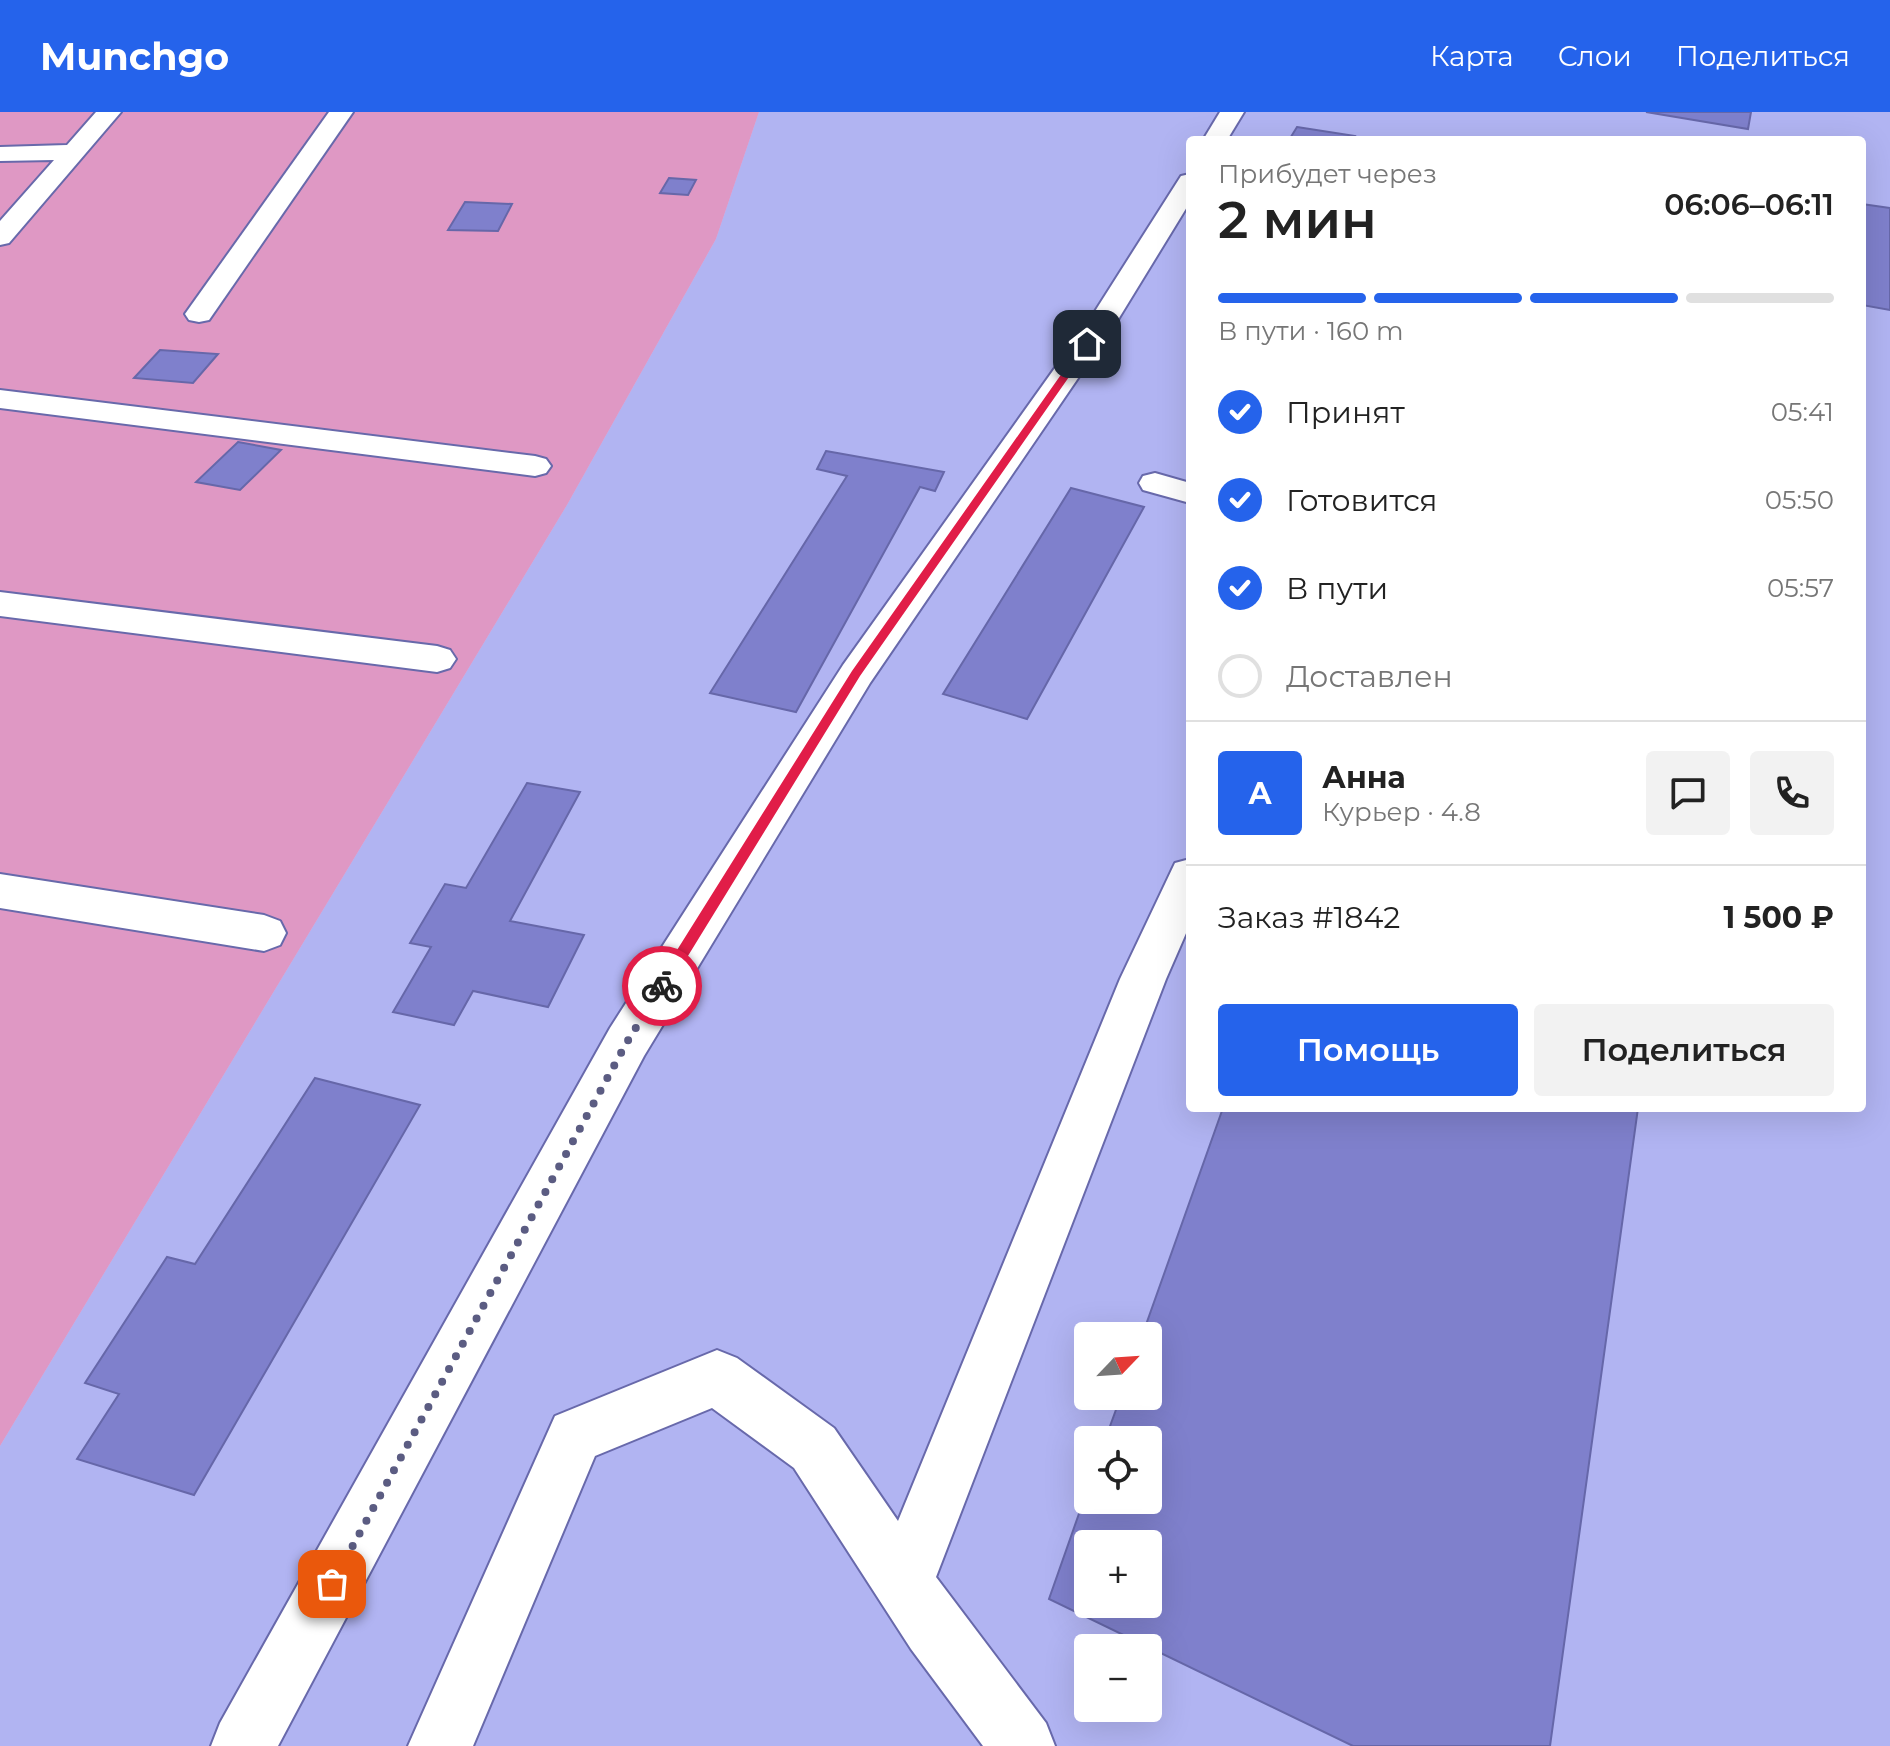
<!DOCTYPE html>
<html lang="ru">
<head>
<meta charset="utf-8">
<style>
	body { margin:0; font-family:Montserrat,sans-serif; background:#f2f2f2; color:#222; height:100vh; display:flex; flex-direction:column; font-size:30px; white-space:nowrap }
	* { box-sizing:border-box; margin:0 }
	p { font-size:26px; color:#767676 }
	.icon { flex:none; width:44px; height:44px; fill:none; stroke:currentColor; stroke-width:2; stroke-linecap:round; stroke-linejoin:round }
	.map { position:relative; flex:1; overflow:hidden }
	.side { position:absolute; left:1186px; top:24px; width:680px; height:976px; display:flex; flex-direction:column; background:#fff; border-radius:8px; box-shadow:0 8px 32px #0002 }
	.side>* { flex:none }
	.needle { width:52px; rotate:65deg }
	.fabs { position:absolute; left:1074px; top:1210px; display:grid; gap:16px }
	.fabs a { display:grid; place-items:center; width:88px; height:88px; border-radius:8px; background:#fff; box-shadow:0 8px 32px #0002; font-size:40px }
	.pin { position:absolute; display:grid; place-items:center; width:68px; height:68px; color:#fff; margin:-34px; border-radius:16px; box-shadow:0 4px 12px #0006 }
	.courier { position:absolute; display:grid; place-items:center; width:80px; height:80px; margin:-40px; border:6px solid #e11d48; border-radius:50%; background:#fff; color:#222; box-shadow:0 2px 10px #0007 }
	.head em { font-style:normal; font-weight:600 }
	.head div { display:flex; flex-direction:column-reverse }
	.head { display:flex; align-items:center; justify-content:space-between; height:136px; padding:0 32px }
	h1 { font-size:52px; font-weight:600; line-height:60px }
	.bar { display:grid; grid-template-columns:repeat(4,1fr); gap:12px 8px; align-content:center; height:96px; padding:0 32px }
	.bar i { height:10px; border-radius:6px; background:#e0e0e0 }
	.bar .active { background:#2563eb }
	.bar p { grid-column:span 4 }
	.line { display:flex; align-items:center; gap:20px; padding:0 32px; border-top:2px solid #e0e0e0 }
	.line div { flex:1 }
	.round { display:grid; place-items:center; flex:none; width:84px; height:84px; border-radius:8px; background:#f2f2f2 }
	ol { padding:0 32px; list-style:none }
	li { display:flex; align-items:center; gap:24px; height:88px }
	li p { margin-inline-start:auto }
	li .icon { padding:8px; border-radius:50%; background:#2563eb; color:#fff; stroke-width:4 }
	li:last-child { color:#767676 }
	li i { width:44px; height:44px; border:4px solid #e0e0e0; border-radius:50% }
	.button { display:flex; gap:16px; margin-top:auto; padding:16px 32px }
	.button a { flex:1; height:92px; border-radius:8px; background:#2563eb; color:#fff; font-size:32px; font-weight:600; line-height:92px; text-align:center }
	.button a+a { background:#f2f2f2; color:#222 }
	header { display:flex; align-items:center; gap:48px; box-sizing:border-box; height:112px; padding:0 40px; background:#2563eb; color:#fff }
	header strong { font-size:38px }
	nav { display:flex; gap:44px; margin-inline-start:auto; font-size:28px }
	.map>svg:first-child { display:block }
	.built { fill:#b1b4f2; fill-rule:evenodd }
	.green { fill:#df98c4 }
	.building { fill:#7f80cc; stroke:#6667a9; stroke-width:2; fill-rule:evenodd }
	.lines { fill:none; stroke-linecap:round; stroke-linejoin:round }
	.minor-casing { stroke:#6869ab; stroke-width:4 }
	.minor { fill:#fff; fill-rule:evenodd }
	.route { fill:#e11d48 }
	.done { stroke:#5b5c82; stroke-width:8; stroke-dasharray:0 14.4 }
</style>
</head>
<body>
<header>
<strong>Munchgo</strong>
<nav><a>Карта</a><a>Слои</a><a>Поделиться</a></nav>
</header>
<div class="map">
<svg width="1890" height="1634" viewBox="0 0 1890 1634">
	<rect width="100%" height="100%" fill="#bec1fc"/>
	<path class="built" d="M 759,0 L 1890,0 L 1890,1634 L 0,1634 L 0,1334 L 567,393 L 716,127 ZM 1190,28 L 1862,28 L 1862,996 L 1190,996 ZM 1088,1224 L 1148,1224 L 1148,1284 L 1088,1284 ZM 1088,1328 L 1148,1328 L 1148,1388 L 1088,1388 ZM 1088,1432 L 1148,1432 L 1148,1492 L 1088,1492 ZM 1088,1536 L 1148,1536 L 1148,1596 L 1088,1596 Z"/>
	<polygon class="green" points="0,0 759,0 716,127 567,393 0,1334"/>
	<g class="building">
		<polygon points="1646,0 1751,0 1748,17"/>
		<polygon points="1297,15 1355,24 1353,28 1289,28"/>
		<polygon points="669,66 696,68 688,83 660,81"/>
		<polygon points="465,90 512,92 498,119 448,118"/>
		<polygon points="1862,92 1890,96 1890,198 1862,193"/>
		<polygon points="160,238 218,242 193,271 134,266"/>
		<polygon points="238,330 281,338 240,378 196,370"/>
		<polygon points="826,339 944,360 935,379 920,375 796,600 710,581 847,364 817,357"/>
		<polygon points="1071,376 1144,395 1027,607 943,582"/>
		<polygon points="527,671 580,680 510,809 584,823 548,895 473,879 454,913 393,900 431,835 410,831 445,772 466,776"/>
		<polygon points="315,966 420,993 194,1383 77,1347 119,1282 85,1271 167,1145 195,1152"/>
		<path d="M 1223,996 L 1638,996 L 1550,1634 L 1353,1634 L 1049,1487 L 1088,1376 L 1088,1388 L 1148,1388 L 1148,1328 L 1105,1328 L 1121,1284 L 1148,1284 L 1148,1224 L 1142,1224 ZM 1088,1432 L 1148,1432 L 1148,1492 L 1088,1492 Z"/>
	</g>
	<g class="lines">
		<defs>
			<g id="minor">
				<polygon points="96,0 121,0 9,131 0,133 0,109 54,48 0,49 0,35 67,33"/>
				<polygon points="329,0 353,0 209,208 199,210 189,208 185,202"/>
				<polygon points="1220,0 1244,0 1227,28 1203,28"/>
				<polygon points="1190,62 1190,90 1119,206 870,571 644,944 278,1634 211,1634 220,1611 610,916 843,553 1092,204 1181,64"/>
				<polygon points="0,278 535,344 546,347 551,354 546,361 535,364 0,296"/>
				<polygon points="1155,361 1190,371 1190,391 1143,378 1139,371 1143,364"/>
				<polygon points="0,480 437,534 450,538 456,547 450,556 437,560 0,504"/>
				<polygon points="1190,747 1190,812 1166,867 936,1465 1046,1611 1055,1634 983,1634 911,1537 794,1356 712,1296 595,1344 473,1634 408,1634 555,1304 717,1238 737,1246 834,1316 898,1409 1120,867 1175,751"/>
				<polygon points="0,762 264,803 280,809 286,821 280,833 264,839 0,796"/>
			</g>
		</defs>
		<use href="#minor" class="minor-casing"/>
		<use href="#minor" class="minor"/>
	</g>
	<polygon class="route" points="1084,230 1092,232 860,564 667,878 657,878 657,870 852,559"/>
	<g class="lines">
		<polyline class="done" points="332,1472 627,930 662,874"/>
	</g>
</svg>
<div class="fabs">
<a><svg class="needle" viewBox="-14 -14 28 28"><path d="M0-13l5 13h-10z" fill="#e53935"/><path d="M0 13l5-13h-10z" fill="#767676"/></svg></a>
<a><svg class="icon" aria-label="locate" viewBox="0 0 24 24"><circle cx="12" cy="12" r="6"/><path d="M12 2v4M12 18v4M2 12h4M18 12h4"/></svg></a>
<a>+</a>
<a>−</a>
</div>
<div class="pin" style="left:332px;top:1472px;background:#ea580c"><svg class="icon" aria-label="bag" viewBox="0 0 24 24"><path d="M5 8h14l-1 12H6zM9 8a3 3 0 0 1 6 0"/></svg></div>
<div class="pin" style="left:1087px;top:232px;background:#1f2937"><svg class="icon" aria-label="home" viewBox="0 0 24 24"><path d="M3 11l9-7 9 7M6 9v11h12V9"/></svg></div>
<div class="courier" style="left:662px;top:874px"><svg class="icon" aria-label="bike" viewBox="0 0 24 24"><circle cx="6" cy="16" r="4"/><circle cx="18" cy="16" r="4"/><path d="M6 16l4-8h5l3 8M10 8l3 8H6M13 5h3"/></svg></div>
<section class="side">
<div class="head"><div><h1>2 мин</h1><p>Прибудет через</p></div><em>06:06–06:11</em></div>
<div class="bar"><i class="active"></i><i class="active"></i><i class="active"></i><i></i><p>В пути · 160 m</p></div>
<ol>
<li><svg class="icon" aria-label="check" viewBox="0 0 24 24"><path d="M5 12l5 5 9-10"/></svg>Принят<p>05:41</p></li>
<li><svg class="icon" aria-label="check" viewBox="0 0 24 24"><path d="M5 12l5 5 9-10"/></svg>Готовится<p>05:50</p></li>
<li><svg class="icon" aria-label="check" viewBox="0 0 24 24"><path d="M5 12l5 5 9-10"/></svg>В пути<p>05:57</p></li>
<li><i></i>Доставлен</li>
</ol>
<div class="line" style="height:144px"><b class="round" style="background:#2563eb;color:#fff">А</b><div><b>Анна</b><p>Курьер · 4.8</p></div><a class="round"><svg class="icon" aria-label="chat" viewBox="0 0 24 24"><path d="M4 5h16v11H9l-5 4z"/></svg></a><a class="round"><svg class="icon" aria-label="phone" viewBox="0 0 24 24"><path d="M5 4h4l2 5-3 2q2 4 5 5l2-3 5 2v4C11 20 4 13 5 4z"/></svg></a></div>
<div class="line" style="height:104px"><div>Заказ #1842</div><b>1 500 ₽</b></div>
<div class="button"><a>Помощь</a><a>Поделиться</a></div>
</section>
</div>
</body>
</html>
